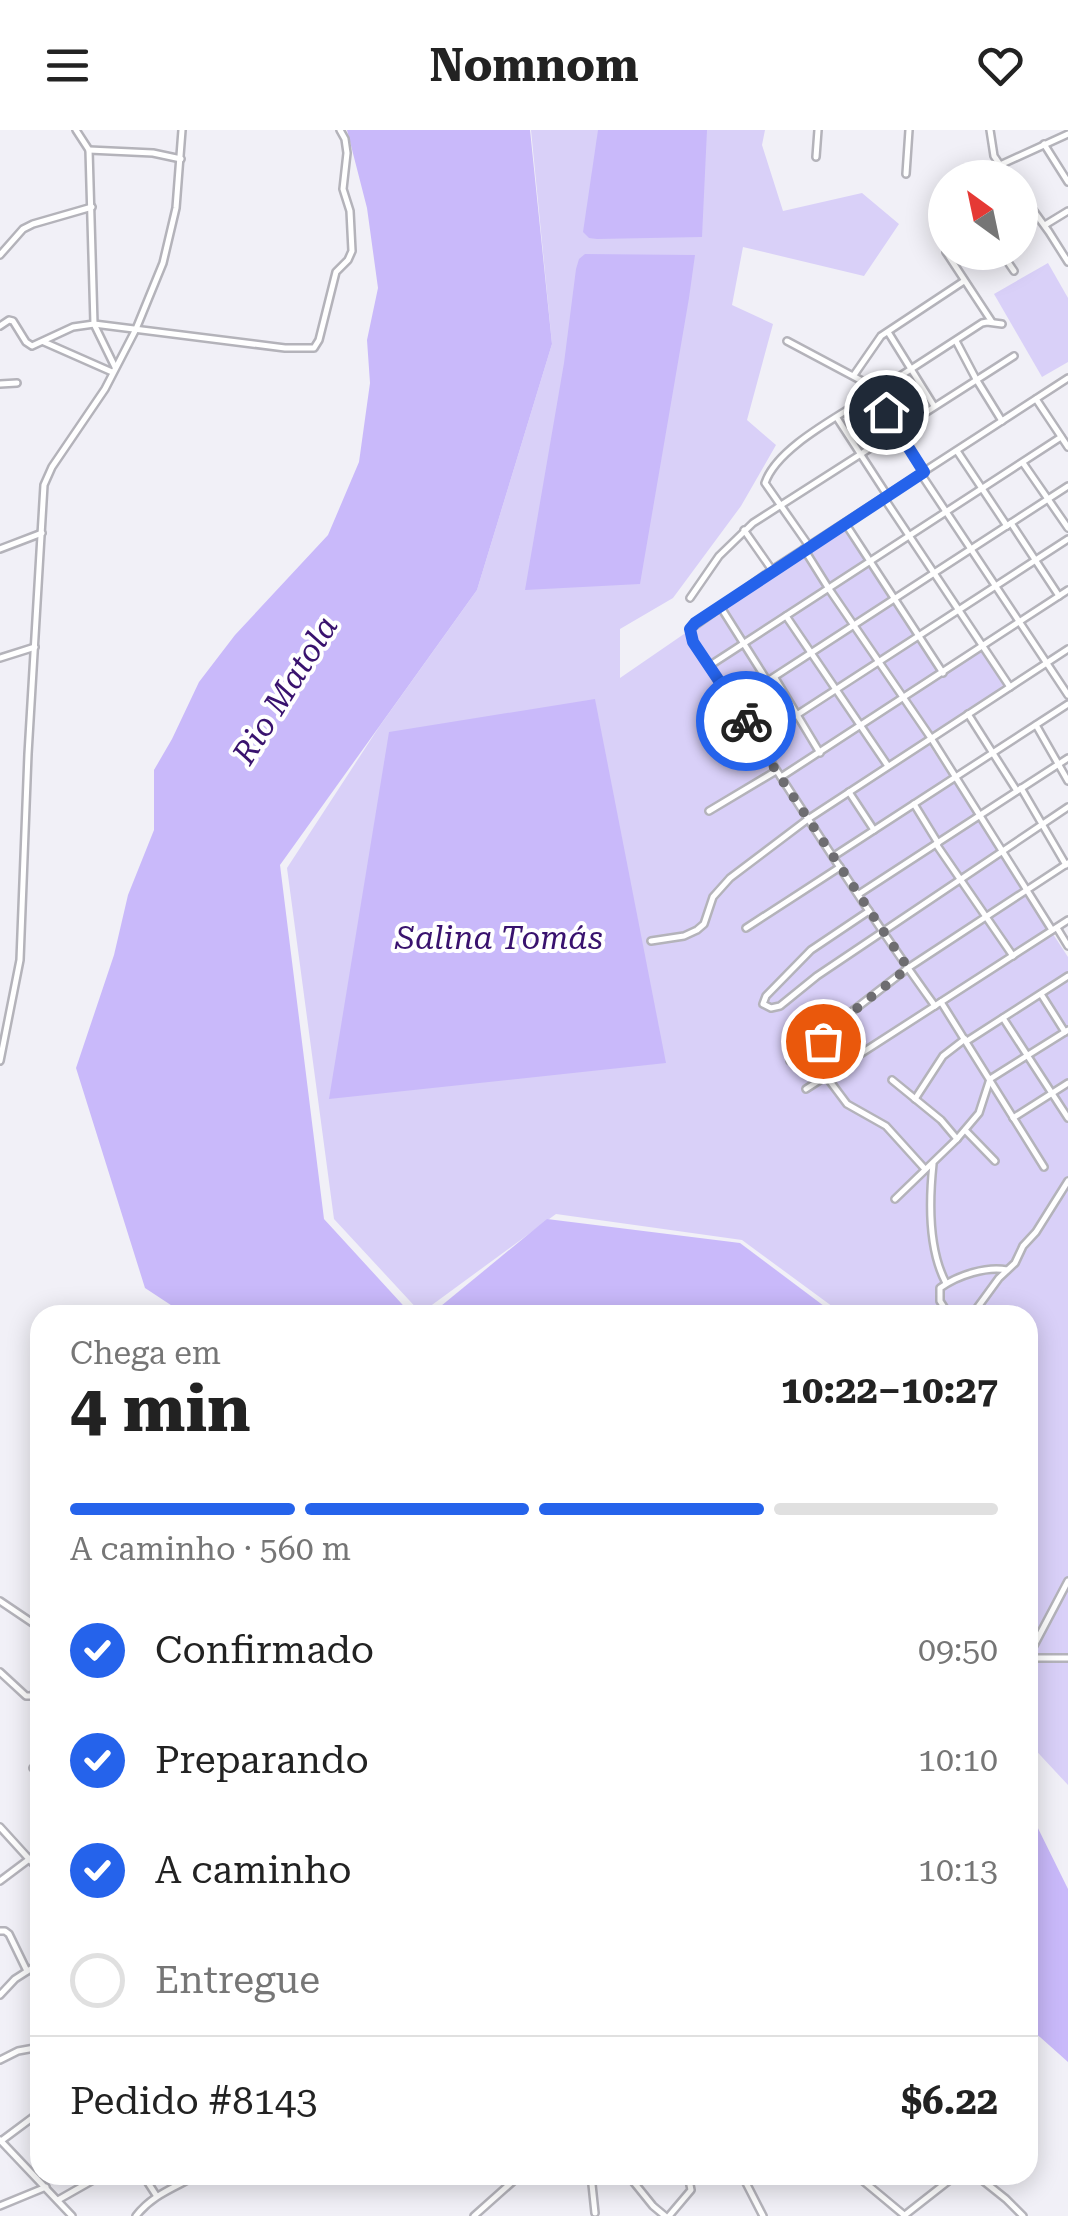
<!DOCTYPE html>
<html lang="pt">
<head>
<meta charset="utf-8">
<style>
	body { margin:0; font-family:"Roboto Serif",serif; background:#f6f6f6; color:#222; height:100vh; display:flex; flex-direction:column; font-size:38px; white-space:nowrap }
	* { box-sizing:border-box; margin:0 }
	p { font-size:32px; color:#767676 }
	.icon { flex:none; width:55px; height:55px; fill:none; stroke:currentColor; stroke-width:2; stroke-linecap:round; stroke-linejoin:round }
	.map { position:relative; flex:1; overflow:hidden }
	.details { position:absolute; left:30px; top:1175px; width:1008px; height:880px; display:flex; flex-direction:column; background:#fff; border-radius:30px; box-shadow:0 5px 25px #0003 }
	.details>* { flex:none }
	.needle { width:65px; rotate:327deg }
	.buttons { position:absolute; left:928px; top:30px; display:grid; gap:20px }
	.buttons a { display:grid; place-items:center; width:110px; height:110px; border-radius:50%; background:#fff; box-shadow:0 5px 25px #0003; font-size:50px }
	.pin { position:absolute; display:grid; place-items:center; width:85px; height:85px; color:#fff; margin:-42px; border:5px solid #fff; border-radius:50%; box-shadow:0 2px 10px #0007 }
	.courier { position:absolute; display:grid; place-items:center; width:100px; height:100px; margin:-50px; border:8px solid #2563eb; border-radius:50%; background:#fff; color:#222; box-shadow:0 2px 12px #0007 }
	.head em { font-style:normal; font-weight:700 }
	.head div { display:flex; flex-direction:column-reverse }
	.head { display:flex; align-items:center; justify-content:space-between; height:170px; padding:0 40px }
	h1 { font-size:65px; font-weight:700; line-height:75px }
	.bar { display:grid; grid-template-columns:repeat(4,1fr); gap:15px 10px; align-content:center; height:120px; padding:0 40px }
	.bar i { height:12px; border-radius:8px; background:#e0e0e0 }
	.bar .current { background:#2563eb }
	.bar p { grid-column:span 4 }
	.line { display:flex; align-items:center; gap:25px; padding:0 40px; border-top:2px solid #e0e0e0 }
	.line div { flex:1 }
	ol { padding:0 40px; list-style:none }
	li { display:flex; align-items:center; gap:30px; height:110px }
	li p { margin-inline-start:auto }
	li .icon { padding:10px; border-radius:50%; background:#2563eb; color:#fff; stroke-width:4 }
	li:last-child { color:#767676 }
	li i { width:55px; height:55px; border:5px solid #e0e0e0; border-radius:50% }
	header { display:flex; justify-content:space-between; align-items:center; height:130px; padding:0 40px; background:#fff; font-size:45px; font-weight:700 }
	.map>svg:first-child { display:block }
	.green { fill:#d9d0f8 }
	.water { fill:#c9b9fa }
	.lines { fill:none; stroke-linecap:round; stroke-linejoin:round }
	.street-casing { stroke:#b4b3ba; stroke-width:10 }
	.street { stroke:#fff; stroke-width:5 }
	.done { stroke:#6e6d71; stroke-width:10; stroke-dasharray:0 18 }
	.route { stroke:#2563eb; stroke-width:12 }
	.labels { text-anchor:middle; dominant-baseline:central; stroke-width:8; stroke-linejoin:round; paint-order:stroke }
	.water-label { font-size:32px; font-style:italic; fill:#39126e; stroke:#fff }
</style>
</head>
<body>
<header><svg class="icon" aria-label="menu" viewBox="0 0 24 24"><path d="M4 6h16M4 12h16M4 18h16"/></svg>Nomnom<svg class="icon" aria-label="heart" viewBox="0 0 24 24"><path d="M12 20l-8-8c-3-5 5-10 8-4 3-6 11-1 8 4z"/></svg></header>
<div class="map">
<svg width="1068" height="2086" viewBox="0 0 1068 2086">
	<rect width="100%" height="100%" fill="#f1f0f7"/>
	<g class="green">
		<polygon points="531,0 765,0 762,15 783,81 862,63 899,94 864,146 743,117 732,175 773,194 747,290 776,315 741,376 673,468 620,499 620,548 844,394 944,541 983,519 1005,554 928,613 1068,827 1068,1655 1028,1612 1028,1185 844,1185 742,1110 556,1084 421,1183 334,1089 287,738 379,597 477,460 552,214"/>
		<polygon points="1048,133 1068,168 1068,232 1042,247 994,164"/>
	</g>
	<g class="water">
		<polygon points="347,0 530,0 552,214 477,460 280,735 324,1089 412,1185 186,1185 145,1158 76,938 114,825 128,765 154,700 154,640 172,609 199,552 235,505 328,405 359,332 370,253 367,210 378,158 367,78"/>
		<polygon points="598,0 707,0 702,107 597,109 589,108 583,102"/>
		<polygon points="585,124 695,125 689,168 640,454 525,460 564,233 576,139 579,129"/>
		<polygon points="595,569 666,933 329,969 389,602"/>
		<polygon points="547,1089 740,1113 836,1185 430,1185"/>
		<polygon points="1028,1678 1068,1759 1068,1932 1040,1907 1028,1899"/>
	</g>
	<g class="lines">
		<defs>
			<g id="street">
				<polyline points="76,0 89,20 94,194 115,237"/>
				<polyline points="990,0 994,26 1009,48"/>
				<polyline points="1044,14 1068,52"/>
				<polyline points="89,20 153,23 181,29"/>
				<polyline points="816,27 818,0"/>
				<polyline points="906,44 909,0"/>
				<polyline points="991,48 1000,35 1068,4"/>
				<polyline points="1020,62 1049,102 1068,132"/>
				<polyline points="1045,95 1068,81"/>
				<polyline points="946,122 992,192"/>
				<polyline points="1001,122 1014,141"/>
				<polyline points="0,125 23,99 33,94 92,77"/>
				<polyline points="0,196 9,190 13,191 26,212 32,216 73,197 94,194 285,218 314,218 319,210 336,142 348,130 352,121 350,81 343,59 347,23 345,9 340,0"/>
				<polyline points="888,202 934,276"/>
				<polyline points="787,211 864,252 874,264 924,342"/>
				<polyline points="956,211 976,249 1002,291"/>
				<polyline points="44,212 112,242"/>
				<polyline points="854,245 881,206 964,151"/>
				<polyline points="0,254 17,253"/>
				<polyline points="1036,269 1068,317"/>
				<polyline points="837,288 887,365"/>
				<polyline points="957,321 1007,396"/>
				<polyline points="1023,333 1068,398"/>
				<polyline points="921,344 1068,565"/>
				<polyline points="884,368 1010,557"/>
				<polyline points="845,393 943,543"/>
				<polyline points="1011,393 1059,466"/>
				<polyline points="744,400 772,440"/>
				<path d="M 809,416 L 765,353 C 777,317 840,286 871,265 C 908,241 945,217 982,193 L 987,192 L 1002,194"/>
				<polyline points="0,419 42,403"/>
				<polyline points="804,419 829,459 931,608 1052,800"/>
				<polyline points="690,468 719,426 753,393 1014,226"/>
				<polyline points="720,476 768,552"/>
				<polyline points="786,486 888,636"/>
				<polyline points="0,528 35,517"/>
				<polyline points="709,536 1061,307"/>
				<polyline points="775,548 820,623"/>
				<polyline points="734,573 1068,356"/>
				<polyline points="968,584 1017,661"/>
				<polyline points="1036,595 1068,651"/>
				<polyline points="758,610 1068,409"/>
				<polyline points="781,647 1068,460"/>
				<polyline points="1021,658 1066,735"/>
				<polyline points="849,662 874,700"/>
				<polyline points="914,674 938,713"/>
				<polyline points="709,681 776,641"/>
				<polyline points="936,714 1013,826"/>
				<polyline points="834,726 1068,574"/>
				<polyline points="859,764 1068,628"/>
				<polyline points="869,781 811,820 766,866 763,874 771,878 780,876 817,846 1068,677"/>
				<polyline points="746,798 840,737"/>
				<polyline points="1057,798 1068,816"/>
				<polyline points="651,811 684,806 697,800 704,794 713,767 730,748 808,689 1068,519"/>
				<polyline points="1041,864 1065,902"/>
				<polyline points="941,872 1044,1037"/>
				<path d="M 935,876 C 850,758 773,633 693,512 L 690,499 L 772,440 L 1068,248"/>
				<polyline points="1003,888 1068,988"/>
				<polyline points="967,911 1068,846"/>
				<polyline points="0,931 20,830 28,624 44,355 52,337 105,259 136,199 163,133 176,78 182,0"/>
				<polyline points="790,931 820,914 841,890 908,838 1068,733"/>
				<polyline points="826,946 847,974 886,996 924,1038"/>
				<polyline points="892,950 941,990 957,1009"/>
				<polyline points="806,959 1068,790"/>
				<polyline points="915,969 943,926 965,909"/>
				<polyline points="1013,988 1068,953"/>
				<polyline points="965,1000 995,1031"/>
				<path d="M 933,1034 C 929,1072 928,1119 946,1153"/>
				<polyline points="895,1069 957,1009 979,983 990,949 1068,900"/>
				<path d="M 949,1185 L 940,1171 L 940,1158 C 958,1145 987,1136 1007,1140"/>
				<polyline points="972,1185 999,1148 1015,1133 1023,1116 1036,1102 1068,1051"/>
				<polyline points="0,1471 40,1498"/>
				<polyline points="1028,1525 1037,1528 1068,1528"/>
				<polyline points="1029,1525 1068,1451"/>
				<polyline points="0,1542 26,1566 31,1566 40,1559"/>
				<polyline points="33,1638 40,1639"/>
				<polyline points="0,1697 40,1741"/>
				<polyline points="0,1751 40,1721"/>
				<polyline points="0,1801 5,1801 9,1804 27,1841"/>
				<polyline points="0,1865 15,1849 40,1833"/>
				<polyline points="0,1930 18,1921 40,1917"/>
				<polyline points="0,2010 72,2086"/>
				<polyline points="1,2011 40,1982"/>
				<polyline points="143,2045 156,2065"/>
				<polyline points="591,2045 595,2083"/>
				<polyline points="628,2045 653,2076 665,2086"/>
				<polyline points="742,2045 763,2086"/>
				<polyline points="856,2045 904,2085"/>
				<polyline points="976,2045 1006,2069 1023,2086"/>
				<polyline points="58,2070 102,2045"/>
				<polyline points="0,2076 46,2057"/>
				<polyline points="905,2085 956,2045"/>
				<path d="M 136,2086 C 152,2065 174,2058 197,2045"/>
				<polyline points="474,2086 520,2045"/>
				<polyline points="669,2086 691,2060 688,2045"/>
			</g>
		</defs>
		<use href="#street" class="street-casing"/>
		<use href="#street" class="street"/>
	</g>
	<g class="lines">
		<polyline class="done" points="746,591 776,641 908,838 842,890 823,911"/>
		<polyline class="route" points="746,591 693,512 690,499 695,493 924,342 886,282"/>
	</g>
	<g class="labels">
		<g class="water-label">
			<text transform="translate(285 560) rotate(-58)">Rio Matola</text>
			<text x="499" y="808">Salina Tomás</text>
		</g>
	</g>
</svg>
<div class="buttons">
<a><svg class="needle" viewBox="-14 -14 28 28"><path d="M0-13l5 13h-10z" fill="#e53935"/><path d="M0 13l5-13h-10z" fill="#767676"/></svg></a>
</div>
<div class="pin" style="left:823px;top:911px;background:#ea580c"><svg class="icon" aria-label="bag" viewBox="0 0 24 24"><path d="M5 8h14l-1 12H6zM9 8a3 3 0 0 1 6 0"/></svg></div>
<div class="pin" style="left:886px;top:282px;background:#1f2937"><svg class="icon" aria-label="home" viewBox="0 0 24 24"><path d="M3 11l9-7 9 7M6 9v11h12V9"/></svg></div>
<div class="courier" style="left:746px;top:591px"><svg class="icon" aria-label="bike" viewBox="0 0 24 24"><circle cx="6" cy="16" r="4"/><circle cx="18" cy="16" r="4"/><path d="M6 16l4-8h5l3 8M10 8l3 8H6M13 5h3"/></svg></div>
<section class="details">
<div class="head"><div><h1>4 min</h1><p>Chega em</p></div><em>10:22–10:27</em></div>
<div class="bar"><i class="current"></i><i class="current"></i><i class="current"></i><i></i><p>A caminho · 560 m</p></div>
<ol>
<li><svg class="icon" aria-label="check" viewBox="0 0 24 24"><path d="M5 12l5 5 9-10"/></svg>Confirmado<p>09:50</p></li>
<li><svg class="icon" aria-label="check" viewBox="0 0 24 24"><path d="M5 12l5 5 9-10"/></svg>Preparando<p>10:10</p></li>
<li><svg class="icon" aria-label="check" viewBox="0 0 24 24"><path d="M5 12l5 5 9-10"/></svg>A caminho<p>10:13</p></li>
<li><i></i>Entregue</li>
</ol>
<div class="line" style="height:130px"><div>Pedido #8143</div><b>$6.22</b></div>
</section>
</div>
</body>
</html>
